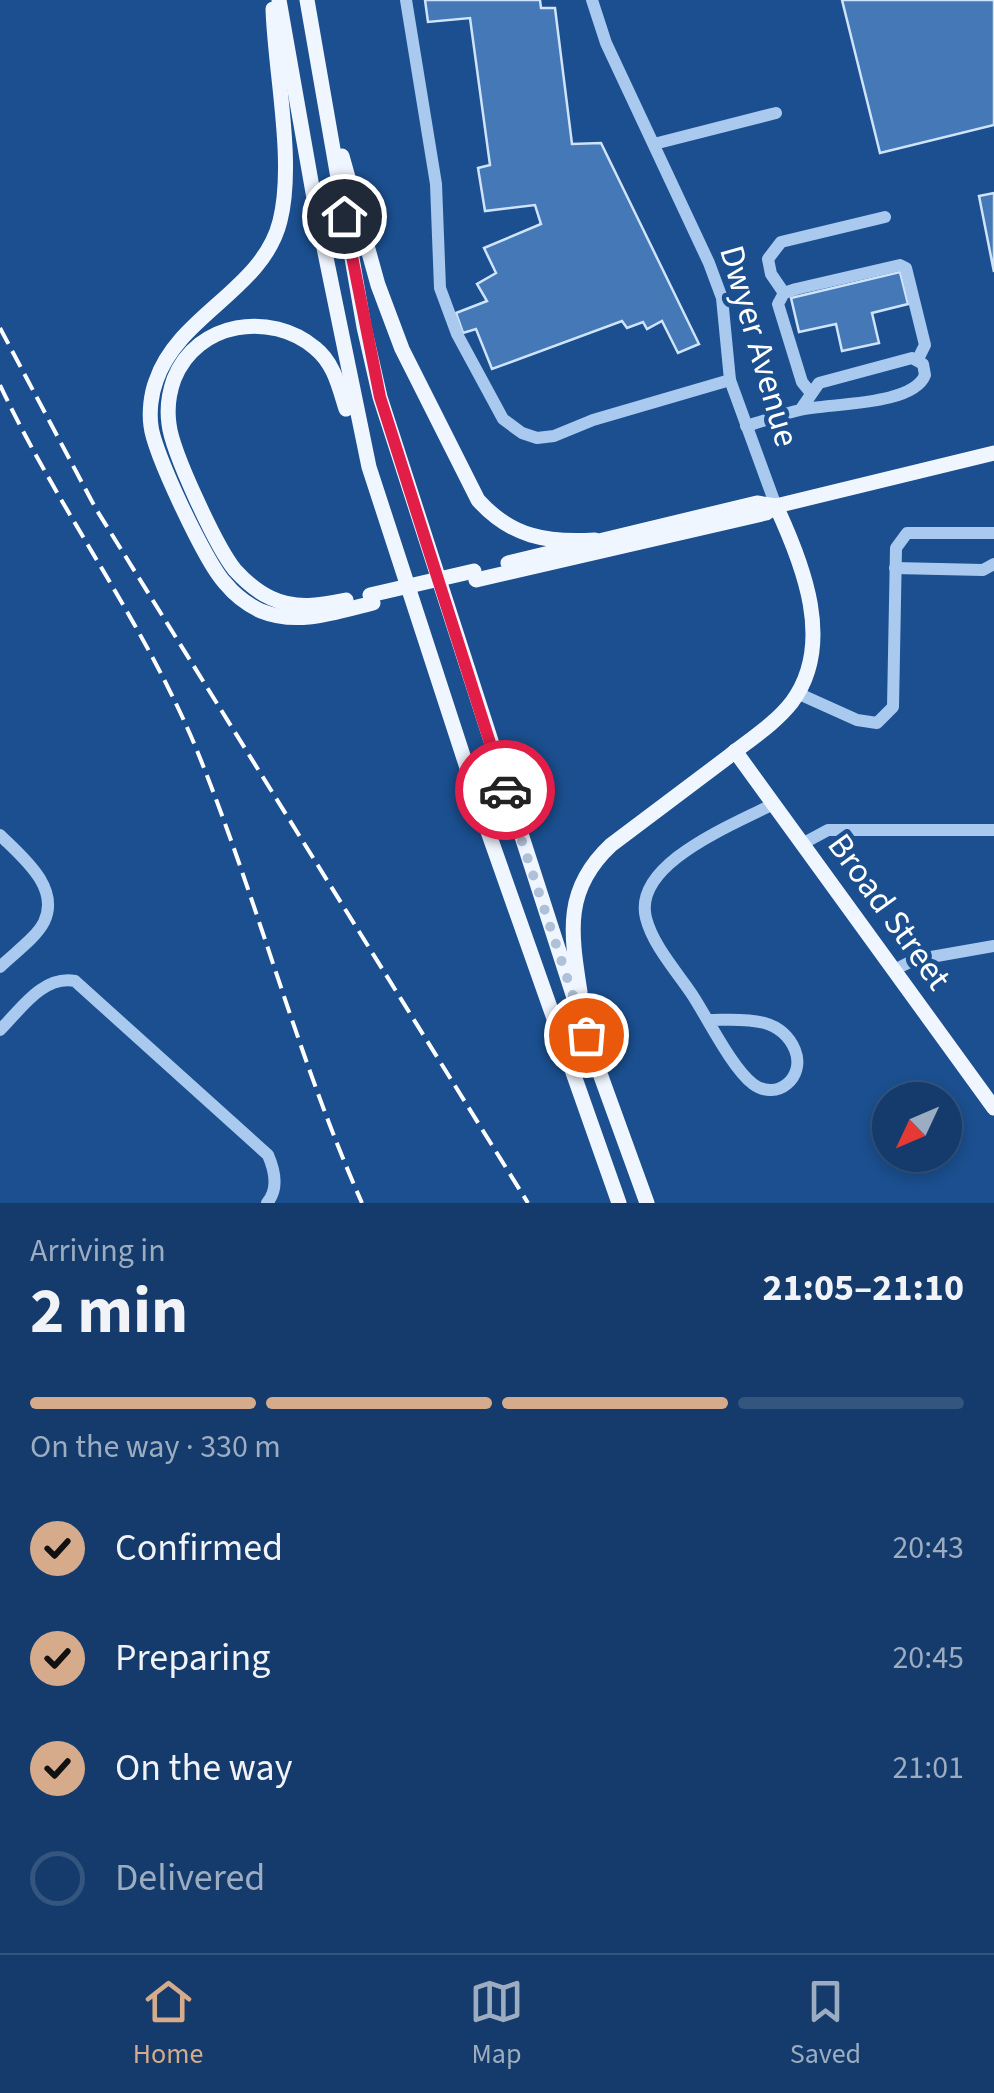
<!DOCTYPE html>
<html lang="en">
<head>
<meta charset="utf-8">
<style>
	body { margin:0; font-family:"Source Sans 3",sans-serif; background:#214673; color:#f1f3f6; height:100vh; display:flex; flex-direction:column; font-size:38px; white-space:nowrap }
	* { box-sizing:border-box; margin:0 }
	p { font-size:32px; color:#9dadc1 }
	.icon { flex:none; width:55px; height:55px; fill:none; stroke:currentColor; stroke-width:2; stroke-linecap:round; stroke-linejoin:round }
	.map { position:relative; height:1203px; overflow:hidden }
	.details { display:flex; flex-direction:column; background:#143b6b; flex:1 }
	.details>* { flex:none }
	.needle { width:65px; rotate:226deg }
	.tools { position:absolute; left:872px; top:1082px; display:grid; gap:20px }
	.tools a { display:grid; place-items:center; width:90px; height:90px; border-radius:50%; background:#143b6b; box-shadow:0 5px 15px #0003,0 0 0 2px #33557e; font-size:50px }
	.pin { position:absolute; display:grid; place-items:center; width:85px; height:85px; color:#fff; margin:-42px; border:5px solid #fff; border-radius:50%; box-shadow:0 2px 10px #0007 }
	.courier { position:absolute; display:grid; place-items:center; width:100px; height:100px; margin:-50px; border:8px solid #e11d48; border-radius:50%; background:#fff; color:#222; box-shadow:0 2px 12px #0007 }
	.summary em { font-style:normal; font-weight:700 }
	.summary div { display:flex; flex-direction:column-reverse }
	.summary { display:flex; align-items:center; justify-content:space-between; height:170px; padding:0 30px }
	h1 { font-size:65px; font-weight:700; line-height:75px }
	.bar { display:grid; grid-template-columns:repeat(4,1fr); gap:15px 10px; align-content:center; height:120px; padding:0 30px }
	.bar i { height:12px; border-radius:8px; background:#33557e }
	.bar .current { background:#d6ab8b }
	.bar p { grid-column:span 4 }
	ol { padding:0 30px; list-style:none }
	li { display:flex; align-items:center; gap:30px; height:110px }
	li p { margin-inline-start:auto }
	li .icon { padding:10px; border-radius:50%; background:#d6ab8b; color:#111; stroke-width:4 }
	li:last-child { color:#9dadc1 }
	li i { width:55px; height:55px; border:5px solid #33557e; border-radius:50% }
	.dock { display:flex; justify-content:space-around; align-items:center; height:140px; border-top:2px solid #33557e; background:#143b6b; font-size:28px; color:#9dadc1 }
	.dock a { display:grid; justify-items:center; gap:5px }
	.dock .current { color:#d6ab8b }
	.map>svg:first-child { display:block }
	.building { fill:#4478b7; stroke:#cfe3fa; stroke-width:2.5 }
	.lines { fill:none; stroke-linecap:round; stroke-linejoin:round }
	.minor { stroke:#a9c9ee; stroke-width:12 }
	.major { stroke:#f0f6ff; stroke-width:15 }
	.rail { stroke:#fff; stroke-width:4; stroke-dasharray:18 8; stroke-linecap:butt }
	.major-bridge { stroke:#f0f6ff; stroke-width:15 }
	.done { stroke:#afc1d8; stroke-width:10; stroke-dasharray:0 18 }
	.route { stroke:#e11d48; stroke-width:12 }
	.labels { text-anchor:middle; dominant-baseline:central; stroke-width:9; stroke-linejoin:round; paint-order:stroke }
	.street-label { font-size:35px; fill:#fff; stroke:#1b4f8f }
</style>
</head>
<body>
<div class="map">
<svg width="994" height="1203" viewBox="0 0 994 1203">
	<rect width="100%" height="100%" fill="#1b4f8f"/>
	<g class="building">
		<polygon points="425,0 540,0 541,8 555,8 572,144 601,143 699,344 678,353 662,321 647,329 643,322 627,328 622,321 492,369 476,329 463,333 456,313 487,301 477,284 496,273 484,248 541,224 535,205 485,211 478,168 490,165 470,18 428,22"/>
		<polygon points="842,0 994,0 994,125 880,153"/>
		<polygon points="994,193 994,272 979,196"/>
		<polygon points="900,272 908,304 872,313 879,343 842,351 836,324 799,332 791,298"/>
	</g>
	<g class="lines">
		<g class="minor">
			<polyline points="406,0 436,184 440,288 457,334 503,419 522,433 537,438 554,436 593,420 730,380"/>
			<polyline points="592,0 606,43 709,263 722,298 730,380 776,506"/>
			<polyline points="654,144 776,113"/>
			<polyline points="784,293 771,274 768,259 781,242 885,217"/>
			<polyline points="810,392 802,382 778,304 784,293 796,289 900,265 906,268 925,345 918,359"/>
			<path d="M 746,426 C 764,421 782,414 800,410 C 830,403 913,406 925,375 L 923,364 L 912,358 L 819,383 L 801,409"/>
			<polyline points="895,568 983,570 994,564"/>
			<polyline points="797,693 857,720 877,723 893,707 896,548 907,533 994,533"/>
			<path d="M 0,835 C 21,856 61,887 44,922 C 36,938 13,954 0,967"/>
			<polyline points="802,844 828,830 994,830"/>
			<polyline points="894,970 914,960 994,946"/>
			<path d="M 709,1020 C 740,1020 780,1014 795,1050 C 806,1077 777,1102 753,1084 C 732,1068 708,1019 693,996 C 678,973 653,946 646,918 C 632,863 736,824 773,804"/>
			<path d="M 0,1030 C 21,1009 43,975 75,981 L 268,1155 C 275,1171 279,1189 267,1203"/>
		</g>
		<g class="major">
			<polyline points="279,0 315,204 369,467 485,823 619,1203"/>
			<polyline points="307,0 364,327 380,397 586,1035 647,1203"/>
			<path d="M 273,9 C 275,72 295,162 280,221 C 263,290 178,315 156,381 C 151,394 149,412 151,426 C 154,453 206,563 225,583 C 234,594 248,605 261,611 C 298,626 336,612 373,603"/>
			<path d="M 342,156 L 378,285 L 402,349 L 478,500 C 511,537 547,543 595,540"/>
			<path d="M 346,409 C 339,387 334,363 315,348 C 271,311 197,321 174,379 C 169,393 167,410 169,424 C 172,452 217,548 235,570 C 245,581 258,592 271,598 C 296,610 321,605 346,600"/>
			<polyline points="508,563 757,503 776,506"/>
			<polyline points="476,580 766,513 776,506 994,453"/>
			<polyline points="735,751 994,1108"/>
			<path d="M 580,992 C 571,933 563,890 611,845 C 650,816 689,786 728,757 C 749,740 775,724 792,702 C 835,644 803,564 776,506"/>
		</g>
		<g class="rail">
			<polyline points="0,328 96,509 528,1203"/>
			<path d="M 0,385 C 59,511 145,623 198,753 C 258,901 297,1057 362,1203"/>
		</g>
		<polyline class="major-bridge" points="370,595 474,571"/>
	</g>
	<g class="lines">
		<polyline class="done" points="505,790 586,1035"/>
		<polyline class="route" points="344,216 380,397 505,790"/>
	</g>
	<g class="labels">
		<g class="street-label">
			<text transform="translate(759 346) rotate(74)">Dwyer Avenue</text>
			<text transform="translate(889 912) rotate(54)">Broad Street</text>
		</g>
	</g>
</svg>
<div class="tools">
<a><svg class="needle" viewBox="-14 -14 28 28"><path d="M0-13l5 13h-10z" fill="#e53935"/><path d="M0 13l5-13h-10z" fill="#9dadc1"/></svg></a>
</div>
<div class="pin" style="left:586px;top:1035px;background:#ea580c"><svg class="icon" aria-label="bag" viewBox="0 0 24 24"><path d="M5 8h14l-1 12H6zM9 8a3 3 0 0 1 6 0"/></svg></div>
<div class="pin" style="left:344px;top:216px;background:#1f2937"><svg class="icon" aria-label="home" viewBox="0 0 24 24"><path d="M3 11l9-7 9 7M6 9v11h12V9"/></svg></div>
<div class="courier" style="left:505px;top:790px"><svg class="icon" aria-label="car" viewBox="0 0 24 24"><path d="M5 17H2v-5l4-1 3-4h7l3 4 3 1v5h-3M9 17h6M6 11h13"/><circle cx="7" cy="17" r="2"/><circle cx="17" cy="17" r="2"/></svg></div>
</div>
<section class="details">
<div class="summary"><div><h1>2 min</h1><p>Arriving in</p></div><em>21:05–21:10</em></div>
<div class="bar"><i class="current"></i><i class="current"></i><i class="current"></i><i></i><p>On the way · 330 m</p></div>
<ol>
<li><svg class="icon" aria-label="check" viewBox="0 0 24 24"><path d="M5 12l5 5 9-10"/></svg>Confirmed<p>20:43</p></li>
<li><svg class="icon" aria-label="check" viewBox="0 0 24 24"><path d="M5 12l5 5 9-10"/></svg>Preparing<p>20:45</p></li>
<li><svg class="icon" aria-label="check" viewBox="0 0 24 24"><path d="M5 12l5 5 9-10"/></svg>On the way<p>21:01</p></li>
<li><i></i>Delivered</li>
</ol>
</section>
<nav class="dock">
<a class="current"><svg class="icon" aria-label="home" viewBox="0 0 24 24"><path d="M3 11l9-7 9 7M6 9v11h12V9"/></svg>Home</a>
<a><svg class="icon" aria-label="map" viewBox="0 0 24 24"><path d="M3 6l6-2 6 2 6-2v14l-6 2-6-2-6 2zM9 4v14M15 6v14"/></svg>Map</a>
<a><svg class="icon" aria-label="saved" viewBox="0 0 24 24"><path d="M7 4h10v16l-5-4-5 4z"/></svg>Saved</a>
</nav>
</body>
</html>
